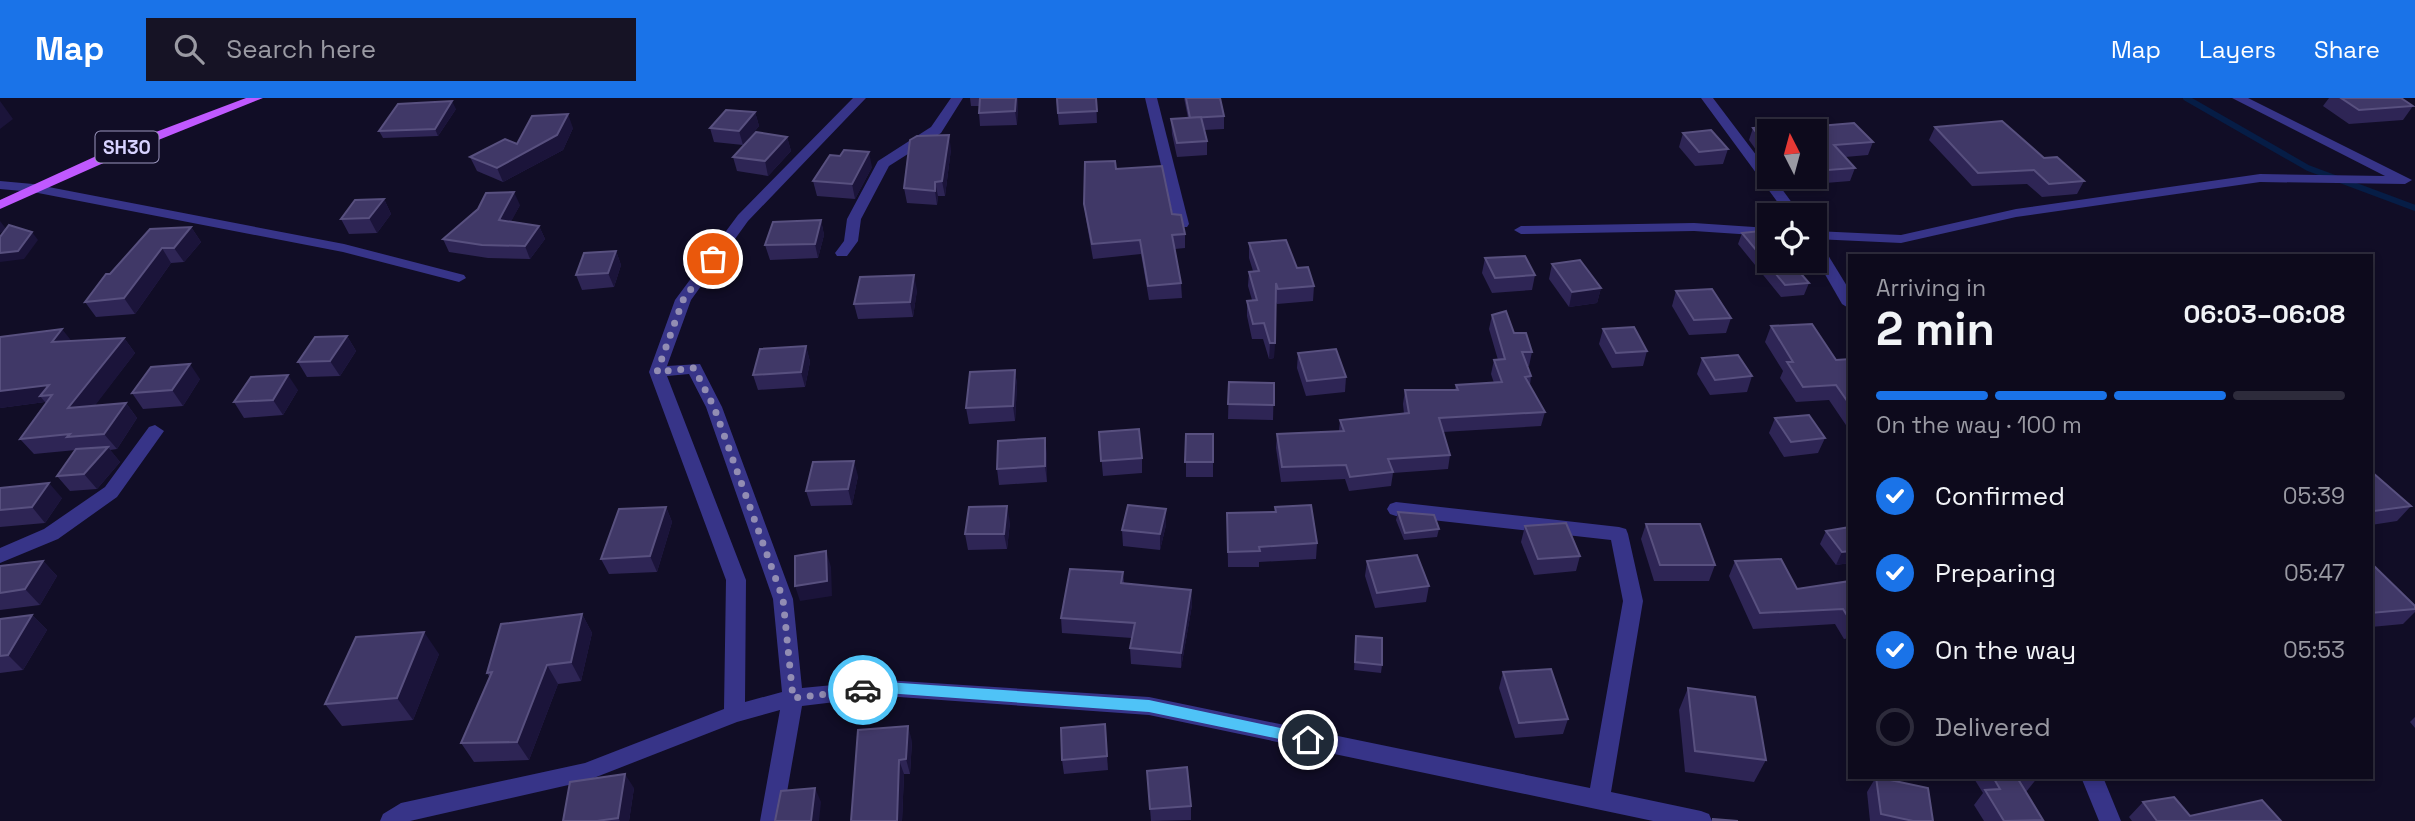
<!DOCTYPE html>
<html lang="en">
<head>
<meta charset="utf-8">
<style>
	body { margin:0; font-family:"Space Grotesk",sans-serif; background:#161325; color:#f1f3f6; height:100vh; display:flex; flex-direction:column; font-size:26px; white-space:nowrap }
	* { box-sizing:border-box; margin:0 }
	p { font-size:23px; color:#9a9aa3 }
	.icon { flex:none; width:38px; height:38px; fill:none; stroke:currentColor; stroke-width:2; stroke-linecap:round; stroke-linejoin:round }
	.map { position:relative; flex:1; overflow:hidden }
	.sheet { position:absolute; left:1848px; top:156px; width:525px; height:525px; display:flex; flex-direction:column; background:#0d0a1c; border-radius:0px; box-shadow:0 4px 10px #0003,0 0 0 2px #2d2b3b }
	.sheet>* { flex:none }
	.needle { width:46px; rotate:354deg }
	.buttons { position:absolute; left:1757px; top:21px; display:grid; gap:14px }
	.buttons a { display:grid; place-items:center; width:70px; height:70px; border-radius:0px; background:#0d0a1c; box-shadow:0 4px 10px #0003,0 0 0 2px #2d2b3b; font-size:35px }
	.pin { position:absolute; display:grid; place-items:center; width:60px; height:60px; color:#fff; margin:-30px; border:4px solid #fff; border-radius:50%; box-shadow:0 2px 7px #0007 }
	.courier { position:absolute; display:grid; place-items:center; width:70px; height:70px; margin:-35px; border:5px solid #4fc3f7; border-radius:50%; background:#fff; color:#222; box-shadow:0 2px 9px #0007 }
	.summary em { font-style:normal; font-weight:700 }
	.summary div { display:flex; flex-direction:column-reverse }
	.summary { display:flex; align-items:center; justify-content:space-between; height:119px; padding:0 28px }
	h1 { font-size:46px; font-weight:700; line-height:52px }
	.bar { display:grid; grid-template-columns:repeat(4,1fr); gap:10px 7px; align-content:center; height:84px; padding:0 28px }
	.bar i { height:9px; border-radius:5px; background:#2d2b3b }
	.bar .selected { background:#1a73e8 }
	.bar p { grid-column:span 4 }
	ol { padding:0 28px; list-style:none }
	li { display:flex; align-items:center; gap:21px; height:77px }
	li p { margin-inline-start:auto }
	li .icon { padding:7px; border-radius:50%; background:#1a73e8; color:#fff; stroke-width:4 }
	li:last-child { color:#9a9aa3 }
	li i { width:38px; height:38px; border:4px solid #2d2b3b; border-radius:50% }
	header { display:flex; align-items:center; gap:42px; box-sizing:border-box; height:98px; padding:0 35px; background:#1a73e8; color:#fff }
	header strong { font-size:33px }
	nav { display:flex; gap:38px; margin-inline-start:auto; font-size:24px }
	.search { width:490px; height:63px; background:#161325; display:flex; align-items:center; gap:18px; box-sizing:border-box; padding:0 24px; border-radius:0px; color:#9a9aa3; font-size:26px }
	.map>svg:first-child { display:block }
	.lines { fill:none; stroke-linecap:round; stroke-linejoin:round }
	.stream { stroke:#061d46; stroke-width:6 }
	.minor { fill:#373488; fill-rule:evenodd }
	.major { fill:#c059ff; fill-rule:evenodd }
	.wall { fill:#2e2555 }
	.shaded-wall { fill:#1b143a }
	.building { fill:#403867; stroke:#58507f; stroke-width:2 }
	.route { fill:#4fc3f7 }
	.done { stroke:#928db3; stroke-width:7; stroke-dasharray:0 12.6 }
	.labels { text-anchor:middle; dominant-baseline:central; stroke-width:5; stroke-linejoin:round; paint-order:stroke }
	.shield { fill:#110d26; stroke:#9c97be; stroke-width:2 }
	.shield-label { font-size:19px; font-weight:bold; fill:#d7d2ff }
</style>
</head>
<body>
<header>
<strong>Map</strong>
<div class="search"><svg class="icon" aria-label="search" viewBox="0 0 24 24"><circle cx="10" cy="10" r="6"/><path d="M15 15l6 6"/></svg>Search here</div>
<nav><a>Map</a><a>Layers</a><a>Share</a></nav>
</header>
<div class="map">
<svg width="2415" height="723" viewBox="0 0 2415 723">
	<rect width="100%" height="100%" fill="#110d26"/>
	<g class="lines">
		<polyline class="stream" points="2186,0 2308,70 2415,110"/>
		<g class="minor">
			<path d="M 853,0 L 866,0 L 748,123 L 691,202 L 667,268 L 700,266 L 722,309 L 793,501 L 802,590 L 885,582 L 1149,599 L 1590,690 L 1623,503 L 1611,442 L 1396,418 L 1390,416 L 1387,411 L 1390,406 L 1396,404 L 1619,429 L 1626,431 L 1628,436 L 1643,503 L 1611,694 L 1701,713 L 1709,716 L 1712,723 L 1653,723 L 1149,617 L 885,598 L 802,608 L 782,723 L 760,723 L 780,612 L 737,624 L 586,683 L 410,723 L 380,723 L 383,716 L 401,705 L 585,665 L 724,611 L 726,482 L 649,274 L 675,202 L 738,117 ZM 689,276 L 706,309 L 773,501 L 782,594 L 745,604 L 746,482 L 667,278 Z"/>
			<polygon points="951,0 963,0 941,35 889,68 861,121 858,143 847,158 837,158 835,155 844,143 847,121 878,63 931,29"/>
			<polygon points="1145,0 1157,0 1189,126 1187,129 1177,129 1175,126"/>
			<polygon points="1701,0 1713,0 1769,74 1769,79 1773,79 1801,117 1787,117"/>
			<polygon points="2232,0 2248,0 2412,82 2405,86 2260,84 2016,119 1901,145 1815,141 1815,133 1901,137 2016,111 2260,76 2385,78"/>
			<polygon points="0,83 33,86 344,146 464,177 466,180 459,184 343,154 33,94 0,91"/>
			<polygon points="1694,125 1769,130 1769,138 1694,133 1521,136 1514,132 1521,128"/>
			<polygon points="1815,143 1820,144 1850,193 1850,211 1842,206 1815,159"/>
			<polygon points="155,327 164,333 117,399 58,441 0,465 0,450 44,431 105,389 149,329"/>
			<polygon points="2081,679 2103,679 2121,723 2099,723"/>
		</g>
		<polygon class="major" points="246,0 263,0 126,55 0,111 0,102 116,49"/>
	</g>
	<g class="wall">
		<polygon points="970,0 1018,0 1017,27 980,28 979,15 979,8 971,8"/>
		<polygon points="1056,0 1096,0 1097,25 1059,27"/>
		<polygon points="1184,0 1220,0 1224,18 1224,31 1204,32 1207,43 1207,57 1177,59 1172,36 1171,21 1188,20"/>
		<polygon points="2329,0 2401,0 2413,8 2403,22 2349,26 2323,8"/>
		<polygon points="456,11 438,38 383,40 379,33"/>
		<polygon points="755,14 759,28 743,47 714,44 710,30"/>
		<polygon points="1854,25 1873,44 1868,57 1845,59 1855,70 1850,83 1801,87 1797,82 1779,83 1776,79 1815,79 1815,33 1769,33 1769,70 1749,42 1753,30 1791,26 1795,30"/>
		<polygon points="1935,29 2044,60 2084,83 2077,96 2042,99 2027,86 1972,88 1929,42"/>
		<polygon points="573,30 563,52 503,84 477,73 470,59"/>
		<polygon points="1683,35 1728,51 1723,66 1695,68 1679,49"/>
		<polygon points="787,39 791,53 768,78 737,73 733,59"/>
		<polygon points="951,51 945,98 938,98 937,107 907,105 904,90"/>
		<polygon points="872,69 855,101 817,98 813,83"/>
		<polygon points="1116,71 1172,116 1185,136 1185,150 1175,151 1181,185 1182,200 1149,202 1141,156 1093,161 1086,121 1084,106"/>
		<polygon points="384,101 391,116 377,135 349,136 341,121"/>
		<polygon points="520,107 511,123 539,128 545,141 530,161 488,160 449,154 443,141"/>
		<polygon points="821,122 824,137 818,160 770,162 765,147"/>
		<polygon points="191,129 201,144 184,164 171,165 135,216 96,219 85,204 110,176"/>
		<polygon points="1742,135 1769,163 1809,185 1804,197 1781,199 1738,146"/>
		<polygon points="1249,145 1297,170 1314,188 1313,203 1277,206 1275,202 1274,260 1269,261 1263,241 1252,241 1247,218 1247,203 1252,202 1248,188 1249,174 1253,173 1249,160"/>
		<polygon points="616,153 621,167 614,189 582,192 576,177"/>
		<polygon points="1485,160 1535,177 1532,192 1492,195 1482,175"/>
		<polygon points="1552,166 1601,190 1597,205 1569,209 1549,181"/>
		<polygon points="917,192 913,219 858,221 854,206"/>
		<polygon points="1676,193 1731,220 1726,235 1689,237 1672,208"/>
		<polygon points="1492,217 1514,235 1532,254 1529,268 1527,268 1531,278 1530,287 1545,314 1541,328 1443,334 1450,357 1448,371 1393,375 1391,388 1349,393 1345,381 1281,384 1276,350 1277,336 1339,333 1340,322 1404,316 1403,306 1405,292 1455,292 1456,287 1494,285 1491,276 1494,262 1498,262 1489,231"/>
		<polygon points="1771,228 1836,262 1850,261 1850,333 1829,302 1796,304 1780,280 1783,273 1765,244"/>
		<polygon points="1603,231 1647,253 1643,268 1612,270 1599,246"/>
		<polygon points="347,238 356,253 340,278 307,279 298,264"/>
		<polygon points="0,239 72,243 124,240 135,255 94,308 126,305 137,320 117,351 110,352 120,364 97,391 70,393 57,378 76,352 34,356 20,341 46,305 45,304 0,310"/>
		<polygon points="806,248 810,264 805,289 758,292 753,277"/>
		<polygon points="1298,255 1346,279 1345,294 1306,298 1297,270"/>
		<polygon points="1702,260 1752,278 1747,294 1710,297 1697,276"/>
		<polygon points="1015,272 1017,287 1015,323 969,326 966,310"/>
		<polygon points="200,281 183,308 143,311 132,295"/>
		<polygon points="1229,284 1274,285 1273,322 1228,321"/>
		<polygon points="298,292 283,317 244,320 234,304"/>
		<polygon points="1775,320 1825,340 1818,355 1784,359 1769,335"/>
		<polygon points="1099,334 1142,360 1142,375 1103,378"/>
		<rect x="1186" y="336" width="27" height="43"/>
		<polygon points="1047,355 1047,384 999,387 997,371"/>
		<polygon points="2371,375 2411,408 2397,423 2371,427"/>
		<polygon points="858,378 852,407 811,408 806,393"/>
		<polygon points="0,390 62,400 45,425 0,429"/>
		<polygon points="666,409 672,424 657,474 609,476 601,461"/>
		<polygon points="1275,409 1317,445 1316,461 1259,464 1259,469 1228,469 1227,415 1275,415"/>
		<polygon points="1398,414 1439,431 1437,439 1404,442 1396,422"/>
		<polygon points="1010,424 1007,451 968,452 965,436"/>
		<polygon points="1646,426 1715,467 1709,483 1654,483 1641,441"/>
		<polygon points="1166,427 1160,452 1123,448 1122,432"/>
		<polygon points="1525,428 1580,458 1576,473 1534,477 1521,444"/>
		<polygon points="1826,433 1850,465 1836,467 1820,446"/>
		<polygon points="43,463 57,478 40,507 0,512 0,468"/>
		<polygon points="1367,463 1429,488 1426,504 1375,510 1365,478"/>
		<polygon points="1735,463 1797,491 1850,483 1850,540 1844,541 1835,526 1753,531 1729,478"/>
		<polygon points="2371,465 2415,508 2415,514 2403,526 2371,529"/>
		<polygon points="1123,474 1124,485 1191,492 1192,507 1181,570 1131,566 1130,550 1132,540 1062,535 1061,520"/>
		<polygon points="582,516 592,535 581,583 558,586 529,662 474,664 461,645 490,580 487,575"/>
		<polygon points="32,517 47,532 23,572 0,575 0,521"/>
		<polygon points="1356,538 1382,567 1381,575 1354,572"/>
		<polygon points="439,556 413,622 342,628 325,606"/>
		<polygon points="1503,574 1568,621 1563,636 1515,640 1499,590"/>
		<polygon points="1688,590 1766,662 1754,684 1685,674 1679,612"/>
		<polygon points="2415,619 2415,630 2410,624"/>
		<polygon points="1105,626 1108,672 1064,676 1062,662"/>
		<polygon points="912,643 910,676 904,676 902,723 851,723"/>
		<polygon points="1147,673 1191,708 1191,722 1151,723"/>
		<polygon points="1876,679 1933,723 1870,723 1867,694"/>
		<polygon points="1973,679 2038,679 2026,694 2043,722 2042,723 1984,723 1974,707 1983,695"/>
		<polygon points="634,690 629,723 563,723"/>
		<polygon points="2143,704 2190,718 2281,723 2132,723 2129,719"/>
	</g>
	<g class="shaded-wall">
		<polygon points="1016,0 1018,0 1017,27 1015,13"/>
		<polygon points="0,3 13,21 0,31"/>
		<polygon points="452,3 456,11 438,38 435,31"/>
		<polygon points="755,14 759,28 743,47 739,33"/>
		<polygon points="568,16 573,30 563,52 503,84 497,70"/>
		<polygon points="949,37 951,51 945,98 942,83"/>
		<polygon points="787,39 791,53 768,78 765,63"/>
		<polygon points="869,54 872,69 855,101 852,86"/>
		<polygon points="935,84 938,98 937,107 935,93"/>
		<polygon points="514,94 520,107 505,135 499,122"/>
		<polygon points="384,101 391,116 377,135 369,120"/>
		<polygon points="821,122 824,137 818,160 815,146"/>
		<polygon points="0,123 7,132 0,135"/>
		<polygon points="539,128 545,141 530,161 525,148"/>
		<polygon points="191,129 201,144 184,164 174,150"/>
		<polygon points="32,134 38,142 24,161 0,164 0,155"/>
		<polygon points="162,150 171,165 135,216 124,200"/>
		<polygon points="616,153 621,167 614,189 608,175"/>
		<polygon points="914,177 917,192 913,219 910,204"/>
		<polygon points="1601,190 1597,205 1569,209 1572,194"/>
		<polygon points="62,231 74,246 52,244"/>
		<polygon points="347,238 356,253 340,278 330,263"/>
		<polygon points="124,240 135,255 81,326 68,310"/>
		<polygon points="1270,245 1275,245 1274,260 1269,261"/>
		<polygon points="806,248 810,264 805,289 801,274"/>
		<polygon points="190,266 200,281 183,308 172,292"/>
		<polygon points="1015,272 1017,287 1015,323 1013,308"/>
		<polygon points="288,277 298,292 283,317 273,302"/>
		<polygon points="49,287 52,297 40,298 45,304 0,310 0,293"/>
		<polygon points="126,305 137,320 117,351 104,336"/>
		<polygon points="1045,340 1047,355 1047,384 1045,368"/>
		<polygon points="108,349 120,364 97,391 84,376"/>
		<polygon points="854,363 858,378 852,407 848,391"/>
		<polygon points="49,385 62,400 45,425 32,409"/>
		<polygon points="1007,408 1010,424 1007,451 1004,436"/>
		<polygon points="666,409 672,424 657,474 650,458"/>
		<polygon points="1166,411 1166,427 1160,452 1160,436"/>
		<polygon points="826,453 831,469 832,498 800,503 795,488"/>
		<polygon points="1850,453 1850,465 1836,467 1842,454"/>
		<polygon points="43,463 57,478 40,507 25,491"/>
		<polygon points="1191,492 1192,507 1181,570 1181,555"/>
		<polygon points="582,516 592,535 581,583 571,564"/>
		<polygon points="32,517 47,532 23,572 8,557"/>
		<polygon points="424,534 439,556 413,622 397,600"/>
		<polygon points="547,567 558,586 529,662 517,644"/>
		<polygon points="908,628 912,643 910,676 906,661"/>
		<polygon points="899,662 904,676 902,723 897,723"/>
		<polygon points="625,676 634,690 629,723 620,723 618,720"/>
		<polygon points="815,690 821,704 819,723 811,723"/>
	</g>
	<g class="building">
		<polygon points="980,0 1016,0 1015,13 979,15"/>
		<polygon points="1057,0 1096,0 1097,13 1058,15"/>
		<polygon points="1186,0 1220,0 1224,18 1190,20"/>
		<polygon points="2341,0 2401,0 2413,8 2359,12"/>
		<polygon points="452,3 435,31 379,33 398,6"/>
		<polygon points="726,12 755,14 739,33 710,30"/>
		<polygon points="568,16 557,37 497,70 470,59 505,41 517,46 532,18"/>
		<polygon points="1201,19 1207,43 1177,45 1171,21"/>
		<polygon points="2002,23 2044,60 2057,59 2084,83 2049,86 2034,72 1978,75 1935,29"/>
		<polygon points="1854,25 1873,44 1834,47 1855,70 1815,73 1815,33 1769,33 1769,51 1753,30 1791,26 1795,30"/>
		<polygon points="1711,32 1728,51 1699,54 1683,35"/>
		<polygon points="756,34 787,39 765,63 733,59"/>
		<polygon points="949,37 942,83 935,84 935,93 904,90 910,42 917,38"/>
		<polygon points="844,52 869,54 852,86 813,83 830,57 840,58"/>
		<polygon points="1115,63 1116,71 1162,68 1172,116 1181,117 1185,136 1172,137 1181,185 1148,188 1140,142 1092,146 1084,106 1085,64"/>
		<polygon points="514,94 499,122 539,128 525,148 482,147 443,141 478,111 486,95"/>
		<polygon points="384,101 369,120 341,121 355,102"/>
		<polygon points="821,122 815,146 765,147 773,124"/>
		<polygon points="9,127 32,134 18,153 0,155 0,139"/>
		<polygon points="191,129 174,150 162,150 124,200 85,204 106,176 110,176 150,131"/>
		<polygon points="1769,132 1769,163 1790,163 1809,185 1785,187 1742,135"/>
		<polygon points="1286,142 1297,170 1308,169 1314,188 1278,191 1276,185 1275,245 1270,245 1264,225 1253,226 1247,203 1257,202 1249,174 1259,173 1249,145"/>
		<polygon points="616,153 608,175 576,177 584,155"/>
		<polygon points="1525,158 1535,177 1495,180 1485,160"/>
		<polygon points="1580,162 1601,190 1572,194 1552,166"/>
		<polygon points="914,177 910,204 854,206 860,179"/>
		<polygon points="1712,191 1731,220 1694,222 1676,193"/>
		<polygon points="1506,213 1514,235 1526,235 1532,254 1522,254 1531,278 1525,279 1545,314 1439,320 1450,357 1388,361 1393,374 1350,379 1346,367 1282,369 1277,336 1344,333 1340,322 1409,315 1405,292 1458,292 1456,287 1502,284 1494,262 1505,261 1492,217"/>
		<polygon points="1812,226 1836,262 1850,261 1850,307 1836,287 1803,289 1787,264 1793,264 1771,228"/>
		<polygon points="1634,229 1647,253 1616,255 1603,231"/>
		<polygon points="62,231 52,244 124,240 68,310 126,305 104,336 67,339 70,336 20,341 52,297 40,298 49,287 0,293 0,239"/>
		<polygon points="347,238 330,263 298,264 315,239"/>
		<polygon points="806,248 801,274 753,277 760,251"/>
		<polygon points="1336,251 1346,279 1307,283 1298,255"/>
		<polygon points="1738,257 1752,278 1715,282 1702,260"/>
		<polygon points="190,266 172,292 132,295 151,269"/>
		<polygon points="1015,272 1013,308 966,310 970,274"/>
		<polygon points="288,277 273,302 234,304 251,279"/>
		<polygon points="1229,284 1274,285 1274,307 1228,306"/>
		<polygon points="1809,317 1825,340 1791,344 1775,320"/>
		<polygon points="1139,331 1142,360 1101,363 1099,334"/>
		<polygon points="1186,336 1213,336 1213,364 1185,364"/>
		<polygon points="1045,340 1045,368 997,371 998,343"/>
		<polygon points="108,349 84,376 57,378 76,351"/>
		<polygon points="854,363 848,391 806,393 813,364"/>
		<polygon points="2371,375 2373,375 2411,408 2374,413 2371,410"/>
		<polygon points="49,385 32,409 0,412 0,390"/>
		<polygon points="1128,407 1166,411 1160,436 1122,432"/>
		<polygon points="1311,407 1317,445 1259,449 1260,453 1228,454 1227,415 1276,414 1275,409"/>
		<polygon points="1007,408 1004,436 965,436 969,409"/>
		<polygon points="666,409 650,458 601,461 619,411"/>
		<polygon points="1398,414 1434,417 1439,431 1405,435"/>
		<polygon points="1566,425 1580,458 1538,461 1525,428"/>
		<polygon points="1646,426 1700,426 1715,467 1660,467"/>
		<polygon points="1850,429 1850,453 1842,454 1826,433"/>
		<polygon points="826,453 827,483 795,488 795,458"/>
		<polygon points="1417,457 1429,488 1377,495 1367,463"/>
		<polygon points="1781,461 1797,491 1850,483 1850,522 1843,511 1760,515 1735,463"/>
		<polygon points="43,463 25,491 0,495 0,468"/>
		<polygon points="2371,465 2415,508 2415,511 2371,515"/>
		<polygon points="1070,471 1123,474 1121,485 1191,492 1181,555 1130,550 1135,525 1061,520"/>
		<polygon points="582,516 571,564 547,567 517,644 461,645 492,574 487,575 501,526"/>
		<polygon points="32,517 8,557 0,558 0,521"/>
		<polygon points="424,534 397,600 325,606 356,539"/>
		<polygon points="1356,538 1382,540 1382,567 1355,564"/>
		<polygon points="1551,571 1568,621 1519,625 1503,574"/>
		<polygon points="1688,590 1755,599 1766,662 1695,653"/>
		<polygon points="1105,626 1107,658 1062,662 1061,630"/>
		<polygon points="908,628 906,661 899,662 897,723 851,723 858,632"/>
		<polygon points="1187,669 1191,708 1150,711 1147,673"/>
		<polygon points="625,676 618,720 597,723 563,723 570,684"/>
		<polygon points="1876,679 1928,690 1933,723 1913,723 1881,716"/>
		<polygon points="1993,679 2038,679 2018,681 2043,722 2004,723 1985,692 2000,691"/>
		<polygon points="815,690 811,723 775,723 781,693"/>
		<polygon points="2174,699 2190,718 2262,702 2281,723 2157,723 2143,704"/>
		<polygon points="1713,721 1738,723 1713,723"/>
	</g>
	<polygon class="route" points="886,584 1149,602 1308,636 1315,642 1308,647 1149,614 886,595 863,598 856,592 863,587"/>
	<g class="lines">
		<polyline class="done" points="713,161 683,202 657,274 694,270 714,309 783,501 793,600 863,592"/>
	</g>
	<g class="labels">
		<rect class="shield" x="95.5" y="33.5" width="63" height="31" rx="5"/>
		<g class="shield-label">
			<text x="127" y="49">SH30</text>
		</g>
	</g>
</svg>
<div class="buttons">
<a><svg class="needle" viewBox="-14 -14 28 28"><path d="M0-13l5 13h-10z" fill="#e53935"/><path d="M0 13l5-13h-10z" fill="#9a9aa3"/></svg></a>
<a><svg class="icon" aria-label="locate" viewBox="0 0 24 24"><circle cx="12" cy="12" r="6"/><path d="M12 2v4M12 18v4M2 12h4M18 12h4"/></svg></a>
</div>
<div class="pin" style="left:713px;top:161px;background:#ea580c"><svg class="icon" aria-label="bag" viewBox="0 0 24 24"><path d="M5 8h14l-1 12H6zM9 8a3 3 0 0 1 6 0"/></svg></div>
<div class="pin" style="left:1308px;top:642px;background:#1f2937"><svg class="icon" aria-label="home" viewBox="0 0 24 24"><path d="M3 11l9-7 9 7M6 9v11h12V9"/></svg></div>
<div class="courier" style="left:863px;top:592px"><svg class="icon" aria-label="car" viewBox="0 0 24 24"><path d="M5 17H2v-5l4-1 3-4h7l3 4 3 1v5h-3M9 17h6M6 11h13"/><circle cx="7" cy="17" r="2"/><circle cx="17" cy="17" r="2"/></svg></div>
<section class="sheet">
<div class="summary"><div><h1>2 min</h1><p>Arriving in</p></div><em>06:03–06:08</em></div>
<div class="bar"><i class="selected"></i><i class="selected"></i><i class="selected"></i><i></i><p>On the way · 100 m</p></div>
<ol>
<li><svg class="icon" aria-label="check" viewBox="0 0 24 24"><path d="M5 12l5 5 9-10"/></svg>Confirmed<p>05:39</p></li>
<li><svg class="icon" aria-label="check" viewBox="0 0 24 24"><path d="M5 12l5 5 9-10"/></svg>Preparing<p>05:47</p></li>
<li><svg class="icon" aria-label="check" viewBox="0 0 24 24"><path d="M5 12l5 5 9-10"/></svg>On the way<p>05:53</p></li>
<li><i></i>Delivered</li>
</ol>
</section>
</div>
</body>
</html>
